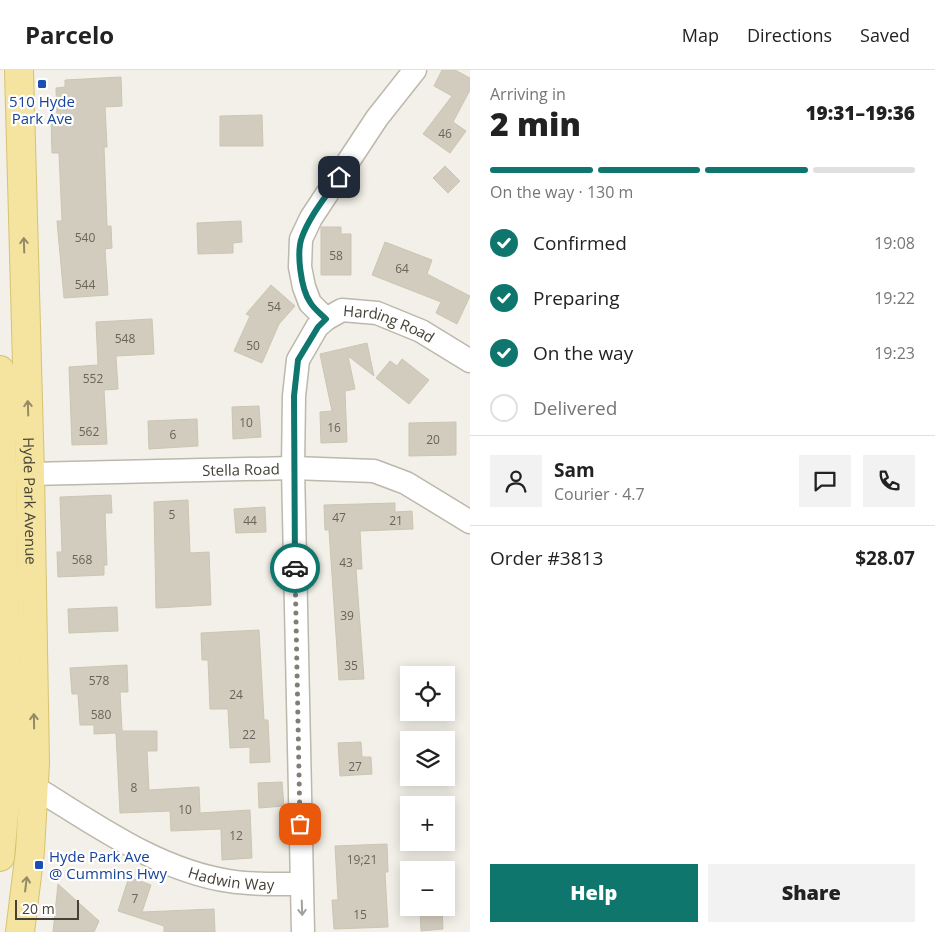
<!DOCTYPE html>
<html lang="en">
<head>
<meta charset="utf-8">
<style>
	body { margin:0; font-family:"Open Sans",sans-serif; background:#f2f2f2; color:#222; height:100vh; display:flex; flex-direction:column; font-size:19px; white-space:nowrap }
	* { box-sizing:border-box; margin:0 }
	p { font-size:16px; color:#767676 }
	.icon { flex:none; width:28px; height:28px; fill:none; stroke:currentColor; stroke-width:2; stroke-linecap:round; stroke-linejoin:round }
	.map { position:relative; flex:1; overflow:hidden }
	.side { display:flex; flex-direction:column; background:#fff; width:465px }
	.side>* { flex:none }
	.controls { position:absolute; left:400px; top:596px; display:grid; gap:10px }
	.controls a { display:grid; place-items:center; width:55px; height:55px; border-radius:0px; background:#fff; box-shadow:0 2px 12px #0003; font-size:25px }
	.scale { position:absolute; left:15px; bottom:12px; width:64px; box-sizing:border-box; padding-left:5px; border:2px solid #444137; border-top:0; font-size:14px; line-height:18px; white-space:nowrap; color:#444137; -webkit-text-stroke:4px #fff; paint-order:stroke }
	.pin { position:absolute; display:grid; place-items:center; width:42px; height:42px; color:#fff; margin:-21px; border-radius:10px; box-shadow:0 2px 8px #0006 }
	.courier { position:absolute; display:grid; place-items:center; width:50px; height:50px; margin:-25px; border:4px solid #0f766e; border-radius:50%; background:#fff; color:#222; box-shadow:0 1px 6px #0007 }
	.overview em { font-style:normal; font-weight:800 }
	.overview div { display:flex; flex-direction:column-reverse }
	.overview { display:flex; align-items:center; justify-content:space-between; height:85px; padding:0 20px }
	h1 { font-size:32px; font-weight:800; line-height:38px }
	.bar { display:grid; grid-template-columns:repeat(4,1fr); gap:8px 5px; align-content:center; height:60px; padding:0 20px }
	.bar i { height:6px; border-radius:4px; background:#e0e0e0 }
	.bar .selected { background:#0f766e }
	.bar p { grid-column:span 4 }
	.line { display:flex; align-items:center; gap:12px; padding:0 20px; border-top:1px solid #e0e0e0 }
	.line div { flex:1 }
	.round { display:grid; place-items:center; flex:none; width:52px; height:52px; border-radius:0px; background:#f2f2f2 }
	ol { padding:0 20px; list-style:none }
	li { display:flex; align-items:center; gap:15px; height:55px }
	li p { margin-inline-start:auto }
	li .icon { padding:5px; border-radius:50%; background:#0f766e; color:#fff; stroke-width:4 }
	li:last-child { color:#767676 }
	li i { width:28px; height:28px; border:2px solid #e0e0e0; border-radius:50% }
	.action { display:flex; gap:10px; margin-top:auto; padding:10px 20px }
	.action a { flex:1; height:58px; border-radius:0px; background:#0f766e; color:#fff; font-size:20px; font-weight:800; line-height:58px; text-align:center }
	.action a+a { background:#f2f2f2; color:#222 }
	header { display:flex; align-items:center; gap:30px; box-sizing:border-box; height:70px; padding:0 25px; background:#fff; border-bottom:1px solid #e0e0e0 }
	header strong { font-size:24px }
	nav { display:flex; gap:28px; margin-inline-start:auto; font-size:18px }
	main { display:flex; flex:1; min-height:0 }
	.map>svg:first-child { display:block }
	.building { fill:#d2ccbe; stroke:#ccc5b2 }
	.lines { fill:none; stroke-linecap:round; stroke-linejoin:round }
	.street-casing { stroke:#bcb8ab; stroke-width:25 }
	.primary-casing { stroke:#d7c271; stroke-width:30 }
	.street { stroke:#fff; stroke-width:22 }
	.primary { stroke:#f4e49f; stroke-width:28 }
	.oneway { stroke:#938a66 }
	.oneway2 { stroke:#a2a09b }
	.done { stroke:#817e75; stroke-width:5; stroke-dasharray:0 9 }
	.route { stroke:#0f766e; stroke-width:6 }
	.transit-dot { fill:#1a4fb4; stroke:#fff; stroke-width:2 }
	.labels { text-anchor:middle; dominant-baseline:central; stroke-width:4.5; stroke-linejoin:round; paint-order:stroke }
	.number-label { font-size:12px; fill:#686459 }
	.transit-label { font-size:15px; fill:#164399; stroke:#fff }
	.street-label { font-size:15px; fill:#444137; stroke:#fff }
</style>
</head>
<body>
<header>
<strong>Parcelo</strong>
<nav><a>Map</a><a>Directions</a><a>Saved</a></nav>
</header>
<main>
<div class="map">
<svg width="470" height="862" viewBox="0 0 470 862">
	<rect width="100%" height="100%" fill="#f2f0e8"/>
	<g class="building">
		<polygon points="442,0 455,0 470,8 470,20 453,52 466,61 450,83 423,64 452,26 434,16"/>
		<polygon points="121,7 122,36 105,37 107,77 104,77 107,156 111,156 112,178 105,179 108,225 64,228 57,151 62,151 59,83 52,83 51,49 57,49 56,18 65,17 65,10"/>
		<polygon points="262,45 263,76 220,76 220,46"/>
		<polygon points="445,96 460,111 448,123 433,108"/>
		<polygon points="241,151 242,172 233,173 233,183 198,184 197,153"/>
		<polygon points="321,157 341,157 341,164 351,164 351,205 321,205"/>
		<polygon points="385,172 432,190 427,204 470,226 457,254 436,243 441,232 372,205"/>
		<polygon points="271,215 295,236 279,254 262,293 234,281 250,246 246,244"/>
		<polygon points="152,249 154,284 116,286 118,319 104,320 107,374 72,375 69,297 98,295 96,252"/>
		<polygon points="367,273 374,306 348,286 355,319 345,321 347,372 321,373 320,342 332,341 320,284"/>
		<polygon points="402,289 429,310 409,334 376,308 390,291 397,296"/>
		<polygon points="259,336 261,367 233,369 232,337"/>
		<polygon points="197,349 198,376 149,379 148,351"/>
		<polygon points="456,352 456,385 409,386 409,353"/>
		<polygon points="111,425 112,443 105,443 107,495 104,495 104,505 58,507 57,482 62,482 60,427"/>
		<polygon points="188,430 190,483 209,482 211,535 156,538 154,432"/>
		<polygon points="395,433 395,442 412,441 413,459 360,461 362,499 356,499 364,609 339,610 329,460 325,460 324,435"/>
		<polygon points="265,437 266,462 236,463 234,439"/>
		<polygon points="117,537 118,561 69,563 68,539"/>
		<polygon points="259,560 264,650 268,650 270,692 250,693 250,677 230,678 228,639 210,639 208,590 202,590 201,563"/>
		<polygon points="127,595 128,622 120,622 122,661 157,661 157,681 147,681 149,720 199,717 200,743 250,740 252,788 222,790 221,759 171,761 170,741 120,743 116,663 94,664 94,655 80,655 78,624 72,624 70,598"/>
		<polygon points="361,672 362,687 371,687 372,704 340,706 338,673"/>
		<polygon points="282,712 284,736 259,738 258,713"/>
		<polygon points="387,774 388,802 385,802 388,857 334,859 332,830 338,830 335,776"/>
		<polygon points="129,807 151,815 142,842 214,839 215,862 164,862 164,856 118,841"/>
		<polygon points="58,814 99,851 94,862 53,862"/>
		<polygon points="442,838 443,859 421,861 420,839"/>
	</g>
	<g class="lines">
		<defs>
			<g id="street">
				<polyline points="326,249 310,233 304,217 300,197 301,169 311,148 377,48 415,0"/>
				<path id="s1" d="M 30,404 L 293,398 L 374,401 L 406,413 L 470,452"/>
				<path id="s2" d="M 34,717 C 95,754 157,800 229,811 C 253,815 277,814 301,814"/>
				<path id="s3" d="M 303,862 L 293,398 L 294,326 L 298,290 L 317,257 L 326,249 L 342,240 L 377,243 L 421,261 L 470,291"/>
			</g>
			<g id="primary">
				<path id="s4" d="M 19,0 L 30,404 L 35,693 L 30,781 L 20,862"/>
				<polyline points="0,300 8,702 0,787"/>
			</g>
		</defs>
		<use href="#street" class="street-casing"/>
		<use href="#primary" class="primary-casing"/>
		<use href="#street" class="street"/>
		<use href="#primary" class="primary"/>
	</g>
	<defs><path id="oneway-shaft" d="M-6 0H5M1.5-3L5.5 0L1.5 3" fill="none" stroke-width="1.6" stroke-linecap="round" stroke-linejoin="round" transform="scale(1.25)"/></defs>
	<g class="oneway">
		<use href="#oneway-shaft" transform="translate(24 175) rotate(-92)"/>
		<use href="#oneway-shaft" transform="translate(28 338) rotate(-92)"/>
		<use href="#oneway-shaft" transform="translate(34 651) rotate(-91)"/>
		<use href="#oneway-shaft" transform="translate(26 814) rotate(-83)"/>
	</g>
	<use class="oneway2" href="#oneway-shaft" transform="translate(302 838) rotate(88)"/>
	<g class="lines">
		<polyline class="done" points="295,498 300,754"/>
		<path class="route" d="M 295,498 L 294,326 L 298,290 L 318,257 L 326,249 C 321,244 313,238 310,232 C 301,219 296,182 302,167 C 310,145 326,127 339,107"/>
	</g>
	<g class="transit-dot">
		<rect x="37" y="9" width="10" height="10" rx="2.5"/>
		<rect x="34" y="790" width="10" height="10" rx="2.5"/>
	</g>
	<g class="labels">
		<g class="number-label">
			<text x="445" y="63">46</text>
			<text x="85" y="167">540</text>
			<text x="336" y="185">58</text>
			<text x="402" y="198">64</text>
			<text x="85" y="214">544</text>
			<text x="274" y="236">54</text>
			<text x="125" y="268">548</text>
			<text x="253" y="275">50</text>
			<text x="93" y="308">552</text>
			<text x="246" y="352">10</text>
			<text x="334" y="357">16</text>
			<text x="89" y="361">562</text>
			<text x="173" y="364">6</text>
			<text x="433" y="369">20</text>
			<text x="172" y="444">5</text>
			<text x="339" y="447">47</text>
			<text x="250" y="450">44</text>
			<text x="396" y="450">21</text>
			<text x="82" y="489">568</text>
			<text x="346" y="492">43</text>
			<text x="347" y="545">39</text>
			<text x="351" y="595">35</text>
			<text x="99" y="610">578</text>
			<text x="236" y="624">24</text>
			<text x="101" y="644">580</text>
			<text x="249" y="664">22</text>
			<text x="355" y="696">27</text>
			<text x="134" y="717">8</text>
			<text x="185" y="739">10</text>
			<text x="236" y="765">12</text>
			<text x="362" y="789">19;21</text>
			<text x="135" y="828">7</text>
			<text x="360" y="844">15</text>
		</g>
		<g class="transit-label">
			<text x="42" y="31">510 Hyde<tspan x="42" dy="17">Park Ave</tspan></text>
			<text x="49" y="786" text-anchor="start">Hyde Park Ave<tspan x="49" dy="17">@ Cummins Hwy</tspan></text>
		</g>
		<g class="street-label">
			<text stroke="none"><textPath href="#s3" startOffset="690">Harding Road</textPath></text>
			<text stroke="none"><textPath href="#s1" startOffset="211">Stella Road</textPath></text>
			<text stroke="none"><textPath href="#s4" startOffset="431">Hyde Park Avenue</textPath></text>
			<text stroke="none"><textPath href="#s2" startOffset="220">Hadwin Way</textPath></text>
		</g>
	</g>
</svg>
<div class="controls">
<a><svg class="icon" aria-label="locate" viewBox="0 0 24 24"><circle cx="12" cy="12" r="6"/><path d="M12 2v4M12 18v4M2 12h4M18 12h4"/></svg></a>
<a><svg class="icon" aria-label="layers" viewBox="0 0 24 24"><path d="M12 4l9 5-9 5-9-5zM3 14l9 5 9-5"/></svg></a>
<a>+</a>
<a>−</a>
</div>
<div class="scale">20 m</div>
<div class="pin" style="left:300px;top:754px;background:#ea580c"><svg class="icon" aria-label="bag" viewBox="0 0 24 24"><path d="M5 8h14l-1 12H6zM9 8a3 3 0 0 1 6 0"/></svg></div>
<div class="pin" style="left:339px;top:107px;background:#1f2937"><svg class="icon" aria-label="home" viewBox="0 0 24 24"><path d="M3 11l9-7 9 7M6 9v11h12V9"/></svg></div>
<div class="courier" style="left:295px;top:498px"><svg class="icon" aria-label="car" viewBox="0 0 24 24"><path d="M5 17H2v-5l4-1 3-4h7l3 4 3 1v5h-3M9 17h6M6 11h13"/><circle cx="7" cy="17" r="2"/><circle cx="17" cy="17" r="2"/></svg></div>
</div>
<section class="side">
<div class="overview"><div><h1>2 min</h1><p>Arriving in</p></div><em>19:31–19:36</em></div>
<div class="bar"><i class="selected"></i><i class="selected"></i><i class="selected"></i><i></i><p>On the way · 130 m</p></div>
<ol>
<li><svg class="icon" aria-label="check" viewBox="0 0 24 24"><path d="M5 12l5 5 9-10"/></svg>Confirmed<p>19:08</p></li>
<li><svg class="icon" aria-label="check" viewBox="0 0 24 24"><path d="M5 12l5 5 9-10"/></svg>Preparing<p>19:22</p></li>
<li><svg class="icon" aria-label="check" viewBox="0 0 24 24"><path d="M5 12l5 5 9-10"/></svg>On the way<p>19:23</p></li>
<li><i></i>Delivered</li>
</ol>
<div class="line" style="height:90px"><a class="round"><svg class="icon" aria-label="person" viewBox="0 0 24 24"><circle cx="12" cy="8" r="4"/><path d="M4 21q1-7 8-7t8 7"/></svg></a><div><b>Sam</b><p>Courier · 4.7</p></div><a class="round"><svg class="icon" aria-label="chat" viewBox="0 0 24 24"><path d="M4 5h16v11H9l-5 4z"/></svg></a><a class="round"><svg class="icon" aria-label="phone" viewBox="0 0 24 24"><path d="M5 4h4l2 5-3 2q2 4 5 5l2-3 5 2v4C11 20 4 13 5 4z"/></svg></a></div>
<div class="line" style="height:65px"><div>Order #3813</div><b>$28.07</b></div>
<div class="action"><a>Help</a><a>Share</a></div>
</section>
</main>
</body>
</html>
